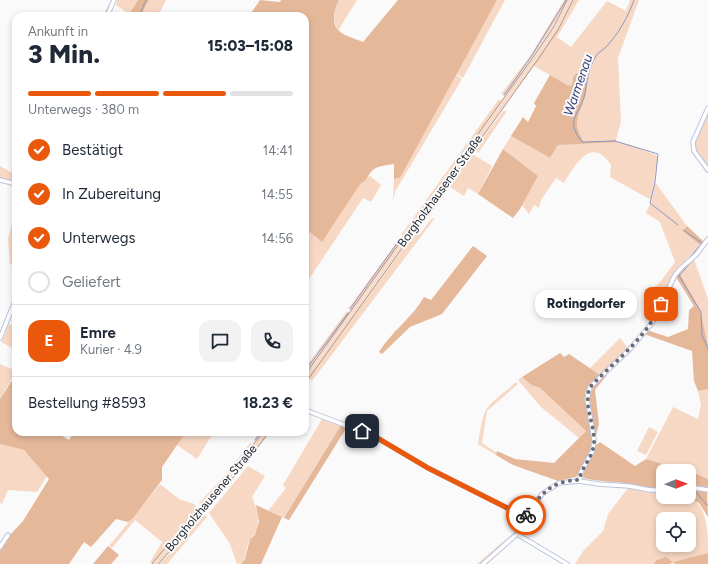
<!DOCTYPE html>
<html lang="de">
<head>
<meta charset="utf-8">
<style>
	body { margin:0; font-family:Figtree,sans-serif; background:#f2f2f3; color:#1f2937; height:100vh; display:flex; flex-direction:column; font-size:15px; white-space:nowrap }
	* { box-sizing:border-box; margin:0 }
	p { font-size:13px; color:#747a83 }
	.icon { flex:none; width:22px; height:22px; fill:none; stroke:currentColor; stroke-width:2; stroke-linecap:round; stroke-linejoin:round }
	.map { position:relative; flex:1; overflow:hidden }
	.side { position:absolute; left:12px; top:12px; width:297px; height:424px; display:flex; flex-direction:column; background:#fff; border-radius:12px; box-shadow:0 2px 6px #0003 }
	.side>* { flex:none }
	.needle { width:26px; rotate:89deg }
	.tools { position:absolute; left:656px; top:464px; display:grid; gap:8px }
	.tools a { display:grid; place-items:center; width:40px; height:40px; border-radius:8px; background:#fff; box-shadow:0 2px 6px #0003; font-size:20px }
	.pin { position:absolute; display:grid; place-items:center; width:34px; height:34px; color:#fff; margin:-17px; border-radius:8px; box-shadow:0 2px 6px #0006 }
	.courier { position:absolute; display:grid; place-items:center; width:40px; height:40px; margin:-20px; border:3px solid #ea580c; border-radius:50%; background:#fff; color:#222; box-shadow:0 1px 5px #0007 }
	.bubble { position:absolute; height:28px; border-radius:12px; background:#fff; box-shadow:0 2px 6px #0003; font-size:13px; font-weight:800; line-height:28px; text-align:center }
	.head em { font-style:normal; font-weight:800 }
	.head div { display:flex; flex-direction:column-reverse }
	.head { display:flex; align-items:center; justify-content:space-between; height:68px; padding:0 16px }
	h1 { font-size:26px; font-weight:800; line-height:30px }
	.bar { display:grid; grid-template-columns:repeat(4,1fr); gap:6px 4px; align-content:center; height:48px; padding:0 16px }
	.bar i { height:5px; border-radius:3px; background:#e0e1e3 }
	.bar .current { background:#ea580c }
	.bar p { grid-column:span 4 }
	.line { display:flex; align-items:center; gap:10px; padding:0 16px; border-top:1px solid #e0e1e3 }
	.line div { flex:1 }
	.round { display:grid; place-items:center; flex:none; width:42px; height:42px; border-radius:12px; background:#f2f2f3 }
	ol { padding:0 16px; list-style:none }
	li { display:flex; align-items:center; gap:12px; height:44px }
	li p { margin-inline-start:auto }
	li .icon { padding:4px; border-radius:50%; background:#ea580c; color:#fff; stroke-width:4 }
	li:last-child { color:#747a83 }
	li i { width:22px; height:22px; border:2px solid #e0e1e3; border-radius:50% }
	.map>svg:first-child { display:block }
	.green { fill:#f7d8c4; fill-rule:evenodd }
	.forest { fill:#e5b89a }
	.lines { fill:none; stroke-linecap:round; stroke-linejoin:round }
	.stream { stroke:#8e97c3; stroke-width:1 }
	.minor-casing { stroke:#bbc2e0; stroke-width:5.5 }
	.major-casing { stroke:#a88d7f; stroke-width:6 }
	.minor { stroke:#fff; stroke-width:3.5 }
	.major { stroke:#f7ddcd; stroke-width:4.5 }
	.done { stroke:#6c6d74; stroke-width:4; stroke-dasharray:0 7.2 }
	.route { stroke:#ea580c; stroke-width:5 }
	.labels { text-anchor:middle; dominant-baseline:central; stroke-width:4; stroke-linejoin:round; paint-order:stroke }
	.street-label { font-size:12px; fill:#1f212c; stroke:#fafafa }
	.water-label { font-size:13px; font-style:italic; fill:#373e77; stroke:#fafafa }
</style>
</head>
<body>
<div class="map">
<svg width="708" height="564" viewBox="0 0 708 564">
	<rect width="100%" height="100%" fill="#fafafa"/>
	<g class="green">
		<polygon points="117,0 138,0 129,14 131,16 128,16 129,14 116,5"/>
		<polygon points="149,0 166,0 158,16 141,16"/>
		<path d="M 339,0 L 357,0 L 338,31 C 333,20 333,10 339,0 Z"/>
		<polygon points="497,0 505,0 463,78 456,74"/>
		<polygon points="564,0 567,0 553,26 505,96 501,94 530,56"/>
		<path d="M 573,0 L 579,0 L 557,37 L 571,47 L 607,1 L 626,11 L 630,0 L 639,0 L 618,58 L 621,122 L 616,140 L 584,142 C 571,122 576,121 583,101 C 586,93 587,85 589,77 L 573,77 L 572,85 L 569,86 L 534,66 Z"/>
		<polygon points="456,75 462,79 396,190 388,217 393,199 394,179 400,178"/>
		<polygon points="499,99 501,101 404,236 401,235"/>
		<polygon points="503,111 507,111 478,153 474,150"/>
		<polygon points="708,113 708,167 695,150 695,143"/>
		<path d="M 511,136 L 550,158 L 558,145 C 576,144 601,139 617,142 C 632,144 645,151 658,156 L 651,200 L 610,177 L 611,165 C 591,135 575,165 564,183 L 556,178 L 541,200 L 539,208 L 534,205 L 529,214 L 522,205 L 538,176 L 503,149 Z"/>
		<polygon points="474,155 492,166 478,194 468,188 464,196 450,187 425,222 422,222 471,156"/>
		<polygon points="0,166 16,175 16,182 0,178"/>
		<polygon points="370,176 381,185 371,202 363,198 305,285 305,239 310,232 321,241 360,183"/>
		<polygon points="655,182 687,226 683,231 700,245 679,267 665,292 661,295 657,303 645,297 661,281 675,262 660,222 646,213 652,199"/>
		<polygon points="16,209 16,265 10,264 8,239"/>
		<polygon points="435,218 312,381 309,378 414,234 420,234 431,219"/>
		<polygon points="400,238 402,240 351,310 348,309"/>
		<polygon points="694,259 708,299 708,345 700,310 679,272"/>
		<polygon points="347,311 349,313 305,373 305,368"/>
		<polygon points="9,324 16,327 16,350 1,342"/>
		<polygon points="620,338 628,348 600,375 590,368"/>
		<polygon points="0,364 16,371 0,399"/>
		<polygon points="522,377 531,385 540,388 586,431 579,438 541,407 518,380"/>
		<path d="M 516,382 L 518,384 L 487,411 L 482,443 L 497,453 L 496,455 L 478,444 C 480,434 481,419 486,410 C 493,399 507,391 516,382 Z"/>
		<polygon points="708,389 708,479 678,467 646,459 673,407 698,419 701,405 698,391"/>
		<polygon points="322,419 341,425 284,518 268,511 286,488 283,485"/>
		<polygon points="649,427 658,432 646,455 637,451"/>
		<polygon points="186,432 214,432 197,459 177,445"/>
		<polygon points="250,443 253,444 202,504 199,503 226,474"/>
		<polygon points="0,444 24,450 47,476 37,492 8,490 2,504 0,503"/>
		<path d="M 248,466 L 265,476 L 252,497 C 257,508 261,522 255,534 C 254,536 251,537 250,539 C 246,546 247,556 242,563 L 237,564 L 230,544 L 209,513 Z"/>
		<polygon points="160,484 179,499 194,504 198,509 151,564 150,562 162,542 135,520 112,548 109,546"/>
		<path d="M 628,488 L 650,493 L 663,492 L 663,497 C 671,497 681,495 688,497 C 708,503 708,534 708,553 L 674,563 L 675,564 L 657,560 L 653,564 L 575,564 L 584,550 L 603,531 L 608,514 ZM 663,519 L 689,519 L 689,545 L 663,545 Z"/>
		<polygon points="204,514 207,517 167,564 160,564"/>
		<polygon points="514,532 481,564 477,564"/>
	</g>
	<g class="forest">
		<polygon points="138,0 149,0 141,16 129,14"/>
		<path d="M 260,0 L 280,2 L 281,0 L 339,0 C 334,8 331,24 339,31 C 345,36 356,39 363,42 L 398,0 L 497,0 L 400,178 L 394,179 L 394,164 C 387,165 375,166 371,172 C 367,177 367,180 360,184 L 322,242 L 310,232 L 305,239 L 305,16 L 249,16 Z"/>
		<path d="M 577,73 L 589,77 C 587,83 587,89 585,95 C 580,116 570,120 584,142 L 616,140 L 616,142 L 558,145 L 550,158 L 511,136 L 523,117 L 528,122 L 536,106 L 534,103 L 550,75 L 569,86 L 572,85 L 573,77 Z"/>
		<polygon points="503,149 538,176 520,209 513,218 478,194"/>
		<polygon points="687,226 703,241 700,245 683,231"/>
		<path d="M 473,246 L 487,256 L 442,314 L 410,327 L 382,354 L 379,352 C 391,332 412,318 424,297 L 431,300 Z"/>
		<polygon points="679,272 700,310 708,345 708,389 698,391 694,381 692,351 644,334 647,330 668,337 688,329 689,310 694,306 676,277"/>
		<polygon points="560,353 564,357 569,354 600,375 588,386 585,393 593,439 592,451 576,477 558,481 513,465 496,455 497,451 515,459 554,463 586,431 540,388 531,385 522,377"/>
		<polygon points="16,374 16,432 55,432 69,440 74,432 186,432 162,467 162,480 133,518 128,522 116,519 91,547 84,542 69,564 0,564 0,551 9,536 23,521 49,479 24,450 0,444 0,399"/>
		<polygon points="605,374 607,375 595,390 599,424 595,439 588,399 591,388"/>
		<polygon points="341,425 347,427 289,520 284,518"/>
		<path d="M 600,442 L 635,466 L 646,459 L 689,471 L 663,471 L 663,488 C 651,490 641,486 629,484 C 614,481 598,482 583,478 C 583,466 593,458 595,446 Z"/>
		<polygon points="689,471 708,479 708,488 689,485"/>
		<polygon points="689,489 707,492 708,517 699,503 688,497"/>
		<polygon points="256,505 282,517 261,564 241,564 245,559 250,539 255,535 259,522"/>
		<polygon points="108,546 119,555 111,564 93,564"/>
		<polygon points="708,553 708,564 675,564 673,562 670,564 653,564 657,560 666,557 673,562"/>
	</g>
	<g class="lines">
		<g class="stream">
			<path d="M 634,0 C 628,17 618,35 605,48 C 602,51 598,52 596,56 C 588,68 587,81 585,94 C 580,115 564,119 582,142 L 615,141 L 658,154 L 655,182 L 650,203 L 678,225"/>
			<polyline points="104,16 112,0"/>
			<polyline points="139,16 146,0"/>
			<polyline points="504,95 531,57 566,0"/>
			<polyline points="683,230 702,243 689,258"/>
			<polyline points="690,263 679,276 701,312 702,335 708,349"/>
			<polyline points="350,309 400,239"/>
			<polyline points="305,371 348,313"/>
			<polyline points="255,440 261,432"/>
			<polyline points="689,483 690,483"/>
			<polyline points="694,490 708,506"/>
		</g>
		<defs>
			<g id="minor">
				<polyline points="107,16 114,0"/>
				<polyline points="708,108 693,142 694,151 708,170"/>
				<polyline points="0,180 16,184"/>
				<polyline points="0,338 16,299"/>
				<polyline points="305,410 374,436 428,468 525,517"/>
				<polyline points="579,481 581,472 593,450 594,439 587,399 590,387 630,349 652,323 675,275 681,268 696,255 708,239"/>
				<polyline points="689,487 708,490"/>
				<polyline points="517,534 567,564"/>
				<polyline points="0,547 8,535"/>
				<polyline points="483,564 517,534 525,517 542,494 559,483 579,481 598,484 629,486 650,490 663,490"/>
			</g>
			<g id="major">
				<polyline points="305,379 535,59 556,28 570,0"/>
				<polyline points="155,564 244,461 266,432"/>
			</g>
		</defs>
		<use href="#minor" class="minor-casing"/>
		<use href="#major" class="major-casing"/>
		<use href="#minor" class="minor"/>
		<use href="#major" class="major"/>
	</g>
	<g class="lines">
		<path class="done" d="M 526,515 C 542,493 551,481 579,480 C 582,466 595,455 594,440 C 594,422 583,405 590,387 C 615,361 646,339 661,304"/>
		<polyline class="route" points="362,431 374,436 428,468 525,517 526,515"/>
	</g>
	<g class="labels">
		<g class="street-label">
			<text transform="translate(440 191) rotate(-54)">Borgholzhausener Straße</text>
			<text transform="translate(211 498) rotate(-50)">Borgholzhausener Straße</text>
		</g>
		<g class="water-label">
			<text transform="translate(578 85) rotate(-71)">Warmenau</text>
		</g>
	</g>
</svg>
<div class="tools">
<a><svg class="needle" viewBox="-14 -14 28 28"><path d="M0-13l5 13h-10z" fill="#e53935"/><path d="M0 13l5-13h-10z" fill="#747a83"/></svg></a>
<a><svg class="icon" aria-label="locate" viewBox="0 0 24 24"><circle cx="12" cy="12" r="6"/><path d="M12 2v4M12 18v4M2 12h4M18 12h4"/></svg></a>
</div>
<div class="pin" style="left:661px;top:304px;background:#ea580c"><svg class="icon" aria-label="bag" viewBox="0 0 24 24"><path d="M5 8h14l-1 12H6zM9 8a3 3 0 0 1 6 0"/></svg></div>
<div class="pin" style="left:362px;top:431px;background:#1f2937"><svg class="icon" aria-label="home" viewBox="0 0 24 24"><path d="M3 11l9-7 9 7M6 9v11h12V9"/></svg></div>
<div class="courier" style="left:526px;top:515px"><svg class="icon" aria-label="bike" viewBox="0 0 24 24"><circle cx="6" cy="16" r="4"/><circle cx="18" cy="16" r="4"/><path d="M6 16l4-8h5l3 8M10 8l3 8H6M13 5h3"/></svg></div>
<div class="bubble" style="left:535px;top:290px;width:102px">Rotingdorfer</div>
<section class="side">
<div class="head"><div><h1>3 Min.</h1><p>Ankunft in</p></div><em>15:03–15:08</em></div>
<div class="bar"><i class="current"></i><i class="current"></i><i class="current"></i><i></i><p>Unterwegs · 380 m</p></div>
<ol>
<li><svg class="icon" aria-label="check" viewBox="0 0 24 24"><path d="M5 12l5 5 9-10"/></svg>Bestätigt<p>14:41</p></li>
<li><svg class="icon" aria-label="check" viewBox="0 0 24 24"><path d="M5 12l5 5 9-10"/></svg>In Zubereitung<p>14:55</p></li>
<li><svg class="icon" aria-label="check" viewBox="0 0 24 24"><path d="M5 12l5 5 9-10"/></svg>Unterwegs<p>14:56</p></li>
<li><i></i>Geliefert</li>
</ol>
<div class="line" style="height:72px"><b class="round" style="background:#ea580c;color:#fff">E</b><div><b>Emre</b><p>Kurier · 4.9</p></div><a class="round"><svg class="icon" aria-label="chat" viewBox="0 0 24 24"><path d="M4 5h16v11H9l-5 4z"/></svg></a><a class="round"><svg class="icon" aria-label="phone" viewBox="0 0 24 24"><path d="M5 4h4l2 5-3 2q2 4 5 5l2-3 5 2v4C11 20 4 13 5 4z"/></svg></a></div>
<div class="line" style="height:52px"><div>Bestellung #8593</div><b>18.23 €</b></div>
</section>
</div>
</body>
</html>
